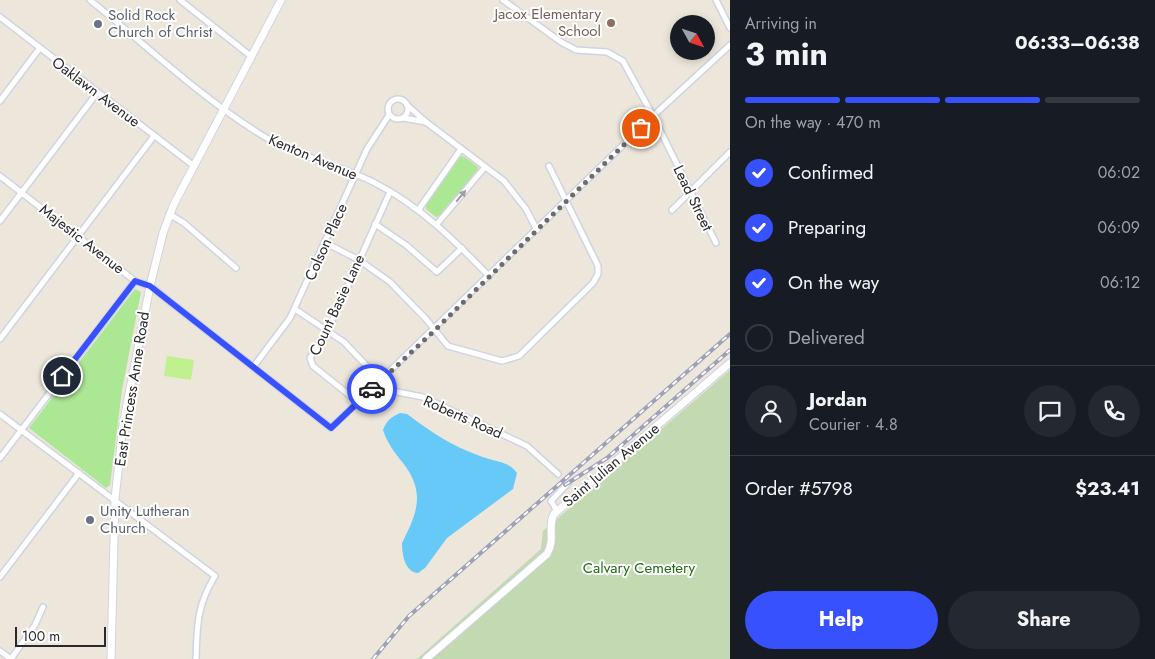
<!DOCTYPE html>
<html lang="en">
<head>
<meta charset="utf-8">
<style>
	body { margin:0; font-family:Jost,sans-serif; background:#242831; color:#f1f3f6; height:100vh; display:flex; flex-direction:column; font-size:19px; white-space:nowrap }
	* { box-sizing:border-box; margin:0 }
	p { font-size:16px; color:#9ea1a6 }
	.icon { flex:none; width:28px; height:28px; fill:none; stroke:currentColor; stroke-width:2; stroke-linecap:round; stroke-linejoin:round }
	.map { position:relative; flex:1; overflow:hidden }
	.details { display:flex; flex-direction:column; background:#171b24; width:425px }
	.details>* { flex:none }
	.needle { width:32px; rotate:130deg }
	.fabs { position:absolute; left:670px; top:15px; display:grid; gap:10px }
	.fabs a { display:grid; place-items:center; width:45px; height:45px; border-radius:50%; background:#171b24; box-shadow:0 2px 8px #0003; font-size:25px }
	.scale { position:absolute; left:15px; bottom:12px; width:91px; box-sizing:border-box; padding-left:5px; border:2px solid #2a2a2a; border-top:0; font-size:14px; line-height:18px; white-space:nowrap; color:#2a2a2a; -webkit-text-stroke:4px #fff; paint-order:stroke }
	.pin { position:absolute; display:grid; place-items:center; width:42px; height:42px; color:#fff; margin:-21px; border:2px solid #fff; border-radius:50%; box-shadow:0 1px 5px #0007 }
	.courier { position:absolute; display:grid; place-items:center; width:50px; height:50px; margin:-25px; border:4px solid #3751ff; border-radius:50%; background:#fff; color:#222; box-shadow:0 1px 6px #0007 }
	.headline em { font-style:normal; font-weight:700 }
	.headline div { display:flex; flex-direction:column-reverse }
	.headline { display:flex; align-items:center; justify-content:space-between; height:85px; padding:0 15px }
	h1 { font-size:32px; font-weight:700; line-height:38px }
	.bar { display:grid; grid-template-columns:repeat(4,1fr); gap:8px 5px; align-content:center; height:60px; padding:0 15px }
	.bar i { height:6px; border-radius:4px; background:#363941 }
	.bar .on { background:#3751ff }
	.bar p { grid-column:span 4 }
	.line { display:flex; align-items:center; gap:12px; padding:0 15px; border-top:1px solid #363941 }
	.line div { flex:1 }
	.round { display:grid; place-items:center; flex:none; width:52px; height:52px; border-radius:26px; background:#242831 }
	ol { padding:0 15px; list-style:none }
	li { display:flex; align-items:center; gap:15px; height:55px }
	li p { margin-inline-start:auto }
	li .icon { padding:5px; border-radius:50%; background:#3751ff; color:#fff; stroke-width:4 }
	li:last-child { color:#9ea1a6 }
	li i { width:28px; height:28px; border:2px solid #363941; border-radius:50% }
	.cta { display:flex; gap:10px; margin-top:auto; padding:10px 15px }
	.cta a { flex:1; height:58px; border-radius:30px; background:#3751ff; color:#fff; font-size:20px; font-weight:700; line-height:58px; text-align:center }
	.cta a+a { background:#242831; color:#f1f3f6 }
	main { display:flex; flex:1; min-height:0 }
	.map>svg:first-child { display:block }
	.green { fill:#ace894 }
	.cemetery { fill:#c2d9b1 }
	.pitch { fill:#c1f08f }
	.water { fill:#67c9f7 }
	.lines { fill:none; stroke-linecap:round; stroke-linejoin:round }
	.street-casing { stroke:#d0d3e4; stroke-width:8 }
	.secondary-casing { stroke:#d0d3e4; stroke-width:9 }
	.street { stroke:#fff; stroke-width:5 }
	.secondary { stroke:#fff; stroke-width:7 }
	.rail-casing { stroke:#9ea0b6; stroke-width:4 }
	.rail { stroke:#fff; stroke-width:2; stroke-dasharray:5.5; stroke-linecap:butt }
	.oneway { fill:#9f9f9f }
	.done { stroke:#6e6c68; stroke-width:5; stroke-dasharray:0 9 }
	.route { stroke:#3751ff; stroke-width:6 }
	.education-dot { fill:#8d6e63; stroke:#fff; stroke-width:2 }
	.worship-dot { fill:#6b7280; stroke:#fff; stroke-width:2 }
	.labels { text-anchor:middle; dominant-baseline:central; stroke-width:4; stroke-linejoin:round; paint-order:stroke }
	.education-label { font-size:15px; fill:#785e54; stroke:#fff; text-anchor:end }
	.worship-label { font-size:15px; fill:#5b616d; stroke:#fff; text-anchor:start }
	.street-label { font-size:15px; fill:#2a2a2a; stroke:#fff }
	.park-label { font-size:15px; fill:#226d15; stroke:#fff }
</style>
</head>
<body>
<main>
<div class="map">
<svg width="730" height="659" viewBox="0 0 730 659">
	<rect width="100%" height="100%" fill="#ede7db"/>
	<g class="green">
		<polygon points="463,156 478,167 477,171 440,216 436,217 426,209 426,203 459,157"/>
		<polygon points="135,289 141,292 122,390 110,485 106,488 29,428"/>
	</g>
	<polygon class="cemetery" points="730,370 730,659 417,659 541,549 543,531"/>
	<polygon class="pitch" points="167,356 194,360 191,380 164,376"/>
	<path class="water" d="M 400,413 L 407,414 C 435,435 455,448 489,459 C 500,462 510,463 517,473 L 513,489 L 447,538 L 425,568 L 418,573 C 405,572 402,555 402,543 C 417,513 426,493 403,463 C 395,453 387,443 383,430 C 387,420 391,417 400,413 Z"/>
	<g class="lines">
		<defs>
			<g id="street">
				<path d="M 90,0 C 146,45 199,96 260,134 C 296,157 338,164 375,183 C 420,206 454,240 489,276"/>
				<polyline points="180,0 252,57"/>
				<polyline points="503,0 561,42 576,50 607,52 623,61 653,116 716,243"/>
				<polyline points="716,0 730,28"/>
				<polyline points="0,17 194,166"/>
				<circle cx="398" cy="109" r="10"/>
				<polyline points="0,101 39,49"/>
				<polyline points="407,105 426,122 504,181 526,209 537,230"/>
				<polyline points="403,118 426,122"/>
				<polyline points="0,176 135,281 150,286 331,428 653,116 730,45"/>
				<polyline points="419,209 461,149"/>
				<polyline points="672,210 730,152"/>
				<polyline points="169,214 184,223 236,268"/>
				<polyline points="0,221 97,93"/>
				<polyline points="375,224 406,245 437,272 462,248"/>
				<polyline points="437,224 485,167"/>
				<polyline points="326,243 359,260 390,282 426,319 448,346 502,361 519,356 593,283 598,274 598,266 549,166"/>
				<polyline points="295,309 344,342 380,380 397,392 423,397 527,446 558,474"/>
				<polyline points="0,339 154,136"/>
				<polyline points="254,366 290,318 367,149 389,115"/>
				<polyline points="358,402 313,366 310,358 328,330 390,192"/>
				<path d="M 0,414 L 215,576 C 197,605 197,625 196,659"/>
				<polyline points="0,458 135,281"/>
				<polyline points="557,511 551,501 568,483"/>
				<polyline points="0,577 79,473"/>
				<polyline points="0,651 11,659"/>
				<polyline points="11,659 35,625 43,607"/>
			</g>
			<g id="secondary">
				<polyline points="111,659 115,499 123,425 150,286 163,233 174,204 281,0"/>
				<path d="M 426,659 L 547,554 C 556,538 547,527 554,514 L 730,363"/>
			</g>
		</defs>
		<use href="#street" class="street-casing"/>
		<use href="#secondary" class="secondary-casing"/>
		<use href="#street" class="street"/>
		<use href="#secondary" class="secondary"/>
		<defs>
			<g id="rail">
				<polyline points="565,485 607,458 730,350"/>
				<polyline points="373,659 409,616 730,334"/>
			</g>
		</defs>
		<use href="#rail" class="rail-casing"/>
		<use href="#rail" class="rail"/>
	</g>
	<defs><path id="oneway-solid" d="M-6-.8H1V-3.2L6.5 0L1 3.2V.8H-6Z" transform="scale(1.25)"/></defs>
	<use class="oneway" href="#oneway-solid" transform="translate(461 196) rotate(-50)"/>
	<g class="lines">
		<polyline class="done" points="372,389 435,330 641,128"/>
		<polyline class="route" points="62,376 135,281 150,286 331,428 372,389"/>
	</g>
	<circle class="education-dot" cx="611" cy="23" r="5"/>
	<g class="worship-dot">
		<circle cx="98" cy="24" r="5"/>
		<circle cx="90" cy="520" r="5"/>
	</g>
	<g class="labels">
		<g class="education-label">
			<text x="601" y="14">Jacox Elementary<tspan x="601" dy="17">School</tspan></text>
		</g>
		<g class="worship-label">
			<text x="108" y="15">Solid Rock<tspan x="108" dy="17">Church of Christ</tspan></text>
			<text x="100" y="511">Unity Lutheran<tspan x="100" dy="17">Church</tspan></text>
		</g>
		<g class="street-label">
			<text transform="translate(96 92) rotate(37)">Oaklawn Avenue</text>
			<text transform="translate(313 157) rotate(23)">Kenton Avenue</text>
			<text transform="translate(693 198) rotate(64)">Lead Street</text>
			<text transform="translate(82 239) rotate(38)">Majestic Avenue</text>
			<text transform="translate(326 242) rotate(-66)">Colson Place</text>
			<text transform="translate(337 305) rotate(-65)">Count Basie Lane</text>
			<text transform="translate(132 389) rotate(-81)">East Princess Anne Road</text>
			<text transform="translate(463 417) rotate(24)">Roberts Road</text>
			<text transform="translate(611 465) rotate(-40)">Saint Julian Avenue</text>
		</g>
		<g class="park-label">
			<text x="639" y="568">Calvary Cemetery</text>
		</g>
	</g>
</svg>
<div class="fabs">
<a><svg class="needle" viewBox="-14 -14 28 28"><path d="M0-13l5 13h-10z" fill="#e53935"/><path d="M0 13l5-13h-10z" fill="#9ea1a6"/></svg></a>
</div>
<div class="scale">100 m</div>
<div class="pin" style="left:641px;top:128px;background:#ea580c"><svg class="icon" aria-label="bag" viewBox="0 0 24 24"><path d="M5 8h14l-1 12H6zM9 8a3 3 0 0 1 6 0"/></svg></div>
<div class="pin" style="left:62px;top:376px;background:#1f2937"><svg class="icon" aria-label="home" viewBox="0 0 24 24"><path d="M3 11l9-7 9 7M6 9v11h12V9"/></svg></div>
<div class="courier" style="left:372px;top:389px"><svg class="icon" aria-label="car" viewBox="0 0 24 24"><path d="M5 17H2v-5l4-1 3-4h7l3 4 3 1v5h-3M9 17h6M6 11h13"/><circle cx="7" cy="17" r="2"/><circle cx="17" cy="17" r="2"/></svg></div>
</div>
<section class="details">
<div class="headline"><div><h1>3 min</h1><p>Arriving in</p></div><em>06:33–06:38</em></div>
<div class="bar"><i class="on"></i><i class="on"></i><i class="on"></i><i></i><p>On the way · 470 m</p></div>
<ol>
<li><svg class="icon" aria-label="check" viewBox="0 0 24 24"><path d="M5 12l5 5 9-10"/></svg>Confirmed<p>06:02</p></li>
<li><svg class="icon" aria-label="check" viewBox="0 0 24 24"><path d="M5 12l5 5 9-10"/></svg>Preparing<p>06:09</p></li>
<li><svg class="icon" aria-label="check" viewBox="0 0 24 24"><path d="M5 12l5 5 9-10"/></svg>On the way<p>06:12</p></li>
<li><i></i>Delivered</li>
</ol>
<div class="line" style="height:90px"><a class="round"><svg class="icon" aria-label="person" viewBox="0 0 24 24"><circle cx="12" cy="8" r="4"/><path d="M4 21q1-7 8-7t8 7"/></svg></a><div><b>Jordan</b><p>Courier · 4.8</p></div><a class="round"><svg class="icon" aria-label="chat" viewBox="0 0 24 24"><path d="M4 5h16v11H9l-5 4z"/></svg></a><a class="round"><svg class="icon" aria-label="phone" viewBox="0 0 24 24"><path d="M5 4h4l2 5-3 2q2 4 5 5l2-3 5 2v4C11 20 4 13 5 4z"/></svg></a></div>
<div class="line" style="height:65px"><div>Order #5798</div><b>$23.41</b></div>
<div class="cta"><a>Help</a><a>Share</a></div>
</section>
</main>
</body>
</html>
